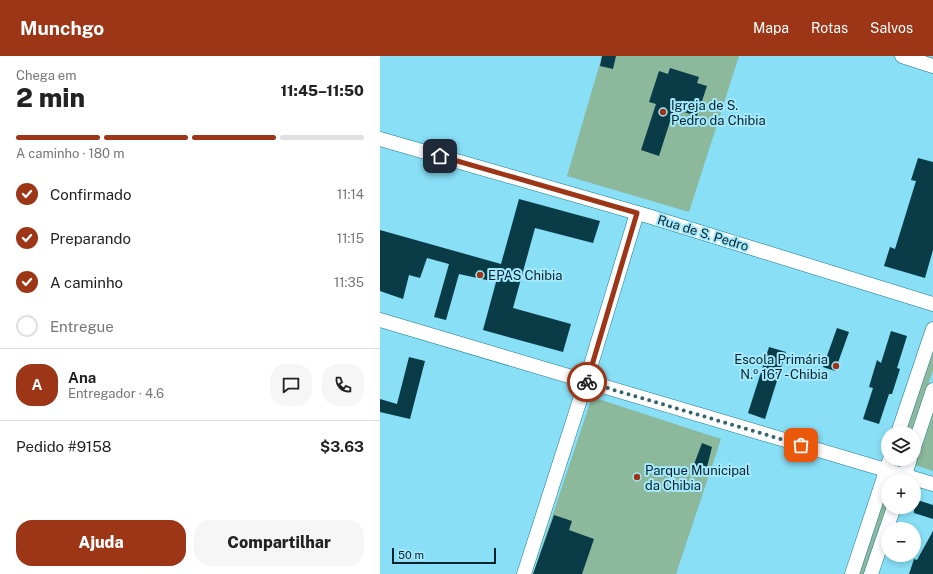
<!DOCTYPE html>
<html lang="pt">
<head>
<meta charset="utf-8">
<style>
	body { margin:0; font-family:"Public Sans",sans-serif; background:#f6f6f6; color:#222; height:100vh; display:flex; flex-direction:column; font-size:15px; white-space:nowrap }
	* { box-sizing:border-box; margin:0 }
	p { font-size:13px; color:#767676 }
	.icon { flex:none; width:22px; height:22px; fill:none; stroke:currentColor; stroke-width:2; stroke-linecap:round; stroke-linejoin:round }
	.map { position:relative; flex:1; overflow:hidden }
	.drawer { display:flex; flex-direction:column; background:#fff; width:380px }
	.drawer>* { flex:none }
	.fabs { position:absolute; left:501px; top:370px; display:grid; gap:8px }
	.fabs a { display:grid; place-items:center; width:40px; height:40px; border-radius:50%; background:#fff; box-shadow:0 2px 6px #0003; font-size:20px }
	.scale { position:absolute; left:12px; bottom:10px; width:104px; box-sizing:border-box; padding-left:4px; border:2px solid #00232c; border-top:0; font-size:11px; line-height:14px; white-space:nowrap; color:#00232c; -webkit-text-stroke:3px #a6e9fc; paint-order:stroke }
	.pin { position:absolute; display:grid; place-items:center; width:34px; height:34px; color:#fff; margin:-17px; border-radius:8px; box-shadow:0 2px 6px #0006 }
	.courier { position:absolute; display:grid; place-items:center; width:40px; height:40px; margin:-20px; border:3px solid #9d3617; border-radius:50%; background:#fff; color:#222; box-shadow:0 1px 5px #0007 }
	.head em { font-style:normal; font-weight:800 }
	.head div { display:flex; flex-direction:column-reverse }
	.head { display:flex; align-items:center; justify-content:space-between; height:68px; padding:0 16px }
	h1 { font-size:26px; font-weight:800; line-height:30px }
	.bar { display:grid; grid-template-columns:repeat(4,1fr); gap:6px 4px; align-content:center; height:48px; padding:0 16px }
	.bar i { height:5px; border-radius:3px; background:#e0e0e0 }
	.bar .on { background:#9d3617 }
	.bar p { grid-column:span 4 }
	.line { display:flex; align-items:center; gap:10px; padding:0 16px; border-top:1px solid #e0e0e0 }
	.line div { flex:1 }
	.round { display:grid; place-items:center; flex:none; width:42px; height:42px; border-radius:16px; background:#f6f6f6 }
	ol { padding:0 16px; list-style:none }
	li { display:flex; align-items:center; gap:12px; height:44px }
	li p { margin-inline-start:auto }
	li .icon { padding:4px; border-radius:50%; background:#9d3617; color:#fff; stroke-width:4 }
	li:last-child { color:#767676 }
	li i { width:22px; height:22px; border:2px solid #e0e0e0; border-radius:50% }
	.action { display:flex; gap:8px; margin-top:auto; padding:8px 16px }
	.action a { flex:1; height:46px; border-radius:16px; background:#9d3617; color:#fff; font-size:16px; font-weight:800; line-height:46px; text-align:center }
	.action a+a { background:#f6f6f6; color:#222 }
	header { display:flex; align-items:center; gap:24px; box-sizing:border-box; height:56px; padding:0 20px; background:#9d3617; color:#fff }
	header strong { font-size:19px }
	nav { display:flex; gap:22px; margin-inline-start:auto; font-size:14px }
	main { display:flex; flex:1; min-height:0 }
	.map>svg:first-child { display:block }
	.green { fill:#8cb89c }
	.building { fill:#093c47 }
	.lines { fill:none; stroke-linecap:round; stroke-linejoin:round }
	.minor-casing { stroke:#15798d; stroke-width:15 }
	.minor { stroke:#fff; stroke-width:14 }
	.done { stroke:#306573; stroke-width:4; stroke-dasharray:0 7.2 }
	.route { stroke:#9d3617; stroke-width:5 }
	.poi-dot { fill:#9d3617; stroke:#a6e9fc; stroke-width:1.5 }
	.labels { text-anchor:middle; dominant-baseline:central; stroke-width:4; stroke-linejoin:round; paint-order:stroke }
	.poi-label { font-size:13px; fill:#00232c; stroke:#a6e9fc; text-anchor:start }
	.street-label { font-size:13px; fill:#00232c; stroke:#a6e9fc }
</style>
</head>
<body>
<header>
<strong>Munchgo</strong>
<nav><a>Mapa</a><a>Rotas</a><a>Salvos</a></nav>
</header>
<main>
<section class="drawer">
<div class="head"><div><h1>2 min</h1><p>Chega em</p></div><em>11:45–11:50</em></div>
<div class="bar"><i class="on"></i><i class="on"></i><i class="on"></i><i></i><p>A caminho · 180 m</p></div>
<ol>
<li><svg class="icon" aria-label="check" viewBox="0 0 24 24"><path d="M5 12l5 5 9-10"/></svg>Confirmado<p>11:14</p></li>
<li><svg class="icon" aria-label="check" viewBox="0 0 24 24"><path d="M5 12l5 5 9-10"/></svg>Preparando<p>11:15</p></li>
<li><svg class="icon" aria-label="check" viewBox="0 0 24 24"><path d="M5 12l5 5 9-10"/></svg>A caminho<p>11:35</p></li>
<li><i></i>Entregue</li>
</ol>
<div class="line" style="height:72px"><b class="round" style="background:#9d3617;color:#fff">A</b><div><b>Ana</b><p>Entregador · 4.6</p></div><a class="round"><svg class="icon" aria-label="chat" viewBox="0 0 24 24"><path d="M4 5h16v11H9l-5 4z"/></svg></a><a class="round"><svg class="icon" aria-label="phone" viewBox="0 0 24 24"><path d="M5 4h4l2 5-3 2q2 4 5 5l2-3 5 2v4C11 20 4 13 5 4z"/></svg></a></div>
<div class="line" style="height:52px"><div>Pedido #9158</div><b>$3.63</b></div>
<div class="action"><a>Ajuda</a><a>Compartilhar</a></div>
</section>
<div class="map">
<svg width="553" height="518" viewBox="0 0 553 518">
	<rect width="100%" height="100%" fill="#88dff6"/>
	<g class="green">
		<polygon points="222,0 359,0 309,156 187,120"/>
		<polygon points="553,292 553,314 532,377 524,377"/>
		<polygon points="212,341 341,383 296,518 153,518"/>
		<polygon points="553,353 553,415 535,409"/>
		<polygon points="506,437 508,437 508,451 486,518 478,518"/>
	</g>
	<g class="building">
		<polygon points="222,0 236,0 233,13 220,10"/>
		<polygon points="290,12 319,21 317,27 327,30 317,60 294,53 279,100 261,94 276,48 269,46 279,15 288,18"/>
		<polygon points="538,102 553,106 553,194 545,222 504,210 510,191 515,193 536,125 531,124"/>
		<polygon points="139,143 220,165 213,187 155,172 133,252 191,268 183,296 103,274 116,226 79,218 66,264 54,261 69,208 47,202 40,222 29,219 23,243 0,235 0,174 121,208"/>
		<polygon points="457,272 469,276 455,315 443,311"/>
		<polygon points="511,275 527,280 517,312 520,313 512,338 509,338 499,368 483,363 493,332 489,331 497,304 501,307"/>
		<polygon points="389,291 406,296 385,363 368,357"/>
		<polygon points="29,301 45,305 30,363 0,356 0,343 17,348"/>
		<polygon points="322,387 332,391 326,415 313,411"/>
		<polygon points="534,443 553,449 553,463 534,457"/>
		<polygon points="174,459 192,465 189,474 214,483 202,518 153,518"/>
		<polygon points="553,475 553,518 529,518 534,503 537,504"/>
	</g>
	<g class="lines">
		<defs>
			<g id="minor">
				<polyline points="522,0 553,10"/>
				<polyline points="0,83 268,160 553,248"/>
				<polyline points="0,264 553,428"/>
				<polyline points="518,377 553,273"/>
				<polyline points="534,391 553,334"/>
				<polyline points="523,425 530,403"/>
				<polyline points="144,518 206,325 257,157"/>
				<polyline points="472,518 510,403"/>
				<polyline points="491,518 514,451"/>
			</g>
		</defs>
		<use href="#minor" class="minor-casing"/>
		<use href="#minor" class="minor"/>
	</g>
	<g class="lines">
		<polyline class="done" points="207,326 421,389"/>
		<polyline class="route" points="60,100 257,157 207,326"/>
	</g>
	<g class="poi-dot">
		<circle cx="283" cy="56" r="4"/>
		<circle cx="100" cy="219" r="4"/>
		<circle cx="456" cy="310" r="4"/>
		<circle cx="257" cy="421" r="4"/>
	</g>
	<g class="labels">
		<g class="poi-label">
			<text x="291" y="49">Igreja de S.<tspan x="291" dy="15">Pedro da Chibia</tspan></text>
			<text x="108" y="219">EPAS Chibia</text>
			<text x="448" y="303" text-anchor="end">Escola Primária<tspan x="448" dy="15">N.º 167 - Chibia</tspan></text>
			<text x="265" y="414">Parque Municipal<tspan x="265" dy="15">da Chibia</tspan></text>
		</g>
		<g class="street-label">
			<text transform="translate(323 177) rotate(17)">Rua de S. Pedro</text>
		</g>
	</g>
</svg>
<div class="fabs">
<a><svg class="icon" aria-label="layers" viewBox="0 0 24 24"><path d="M12 4l9 5-9 5-9-5zM3 14l9 5 9-5"/></svg></a>
<a>+</a>
<a>−</a>
</div>
<div class="scale">50 m</div>
<div class="pin" style="left:421px;top:389px;background:#ea580c"><svg class="icon" aria-label="bag" viewBox="0 0 24 24"><path d="M5 8h14l-1 12H6zM9 8a3 3 0 0 1 6 0"/></svg></div>
<div class="pin" style="left:60px;top:100px;background:#1f2937"><svg class="icon" aria-label="home" viewBox="0 0 24 24"><path d="M3 11l9-7 9 7M6 9v11h12V9"/></svg></div>
<div class="courier" style="left:207px;top:326px"><svg class="icon" aria-label="bike" viewBox="0 0 24 24"><circle cx="6" cy="16" r="4"/><circle cx="18" cy="16" r="4"/><path d="M6 16l4-8h5l3 8M10 8l3 8H6M13 5h3"/></svg></div>
</div>
</main>
</body>
</html>
